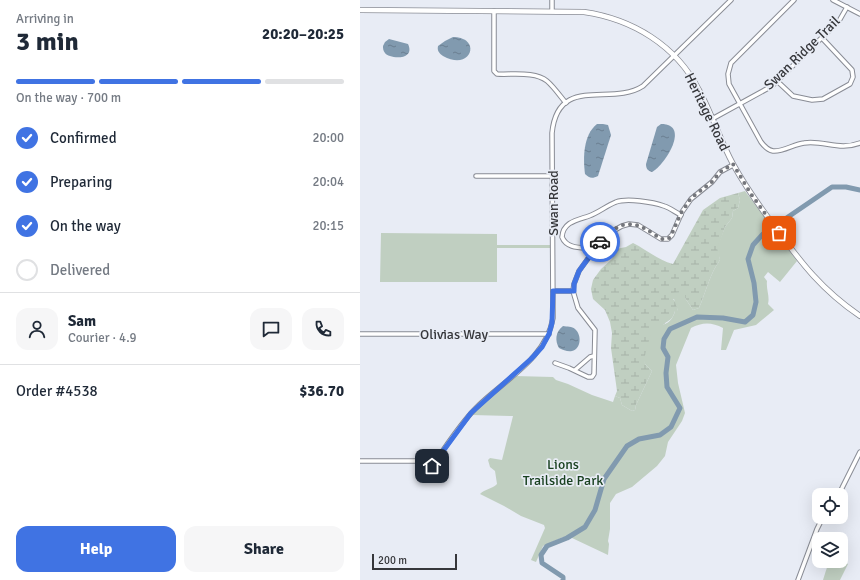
<!DOCTYPE html>
<html lang="en">
<head>
<meta charset="utf-8">
<style>
	body { margin:0; font-family:Signika,sans-serif; background:#f6f6f7; color:#1f2937; height:100vh; display:flex; flex-direction:column; font-size:15px; white-space:nowrap }
	* { box-sizing:border-box; margin:0 }
	p { font-size:13px; color:#747a83 }
	.icon { flex:none; width:22px; height:22px; fill:none; stroke:currentColor; stroke-width:2; stroke-linecap:round; stroke-linejoin:round }
	.map { position:relative; flex:1; overflow:hidden }
	.panel { display:flex; flex-direction:column; background:#fff; width:360px }
	.panel>* { flex:none }
	.tools { position:absolute; left:452px; top:488px; display:grid; gap:8px }
	.tools a { display:grid; place-items:center; width:36px; height:36px; border-radius:8px; background:#fff; box-shadow:0 4px 16px #0002; font-size:20px }
	.scale { position:absolute; left:12px; bottom:10px; width:85px; box-sizing:border-box; padding-left:4px; border:2px solid #36373b; border-top:0; font-size:11px; line-height:14px; white-space:nowrap; color:#36373b; -webkit-text-stroke:3px #e8ecf5; paint-order:stroke }
	.pin { position:absolute; display:grid; place-items:center; width:34px; height:34px; color:#fff; margin:-17px; border-radius:8px; box-shadow:0 2px 6px #0006 }
	.courier { position:absolute; display:grid; place-items:center; width:40px; height:40px; margin:-20px; border:3px solid #4073e3; border-radius:50%; background:#fff; color:#222; box-shadow:0 1px 5px #0007 }
	.summary em { font-style:normal; font-weight:800 }
	.summary div { display:flex; flex-direction:column-reverse }
	.summary { display:flex; align-items:center; justify-content:space-between; height:68px; padding:0 16px }
	h1 { font-size:26px; font-weight:800; line-height:30px }
	.bar { display:grid; grid-template-columns:repeat(4,1fr); gap:6px 4px; align-content:center; height:48px; padding:0 16px }
	.bar i { height:5px; border-radius:3px; background:#e0e1e3 }
	.bar .selected { background:#4073e3 }
	.bar p { grid-column:span 4 }
	.line { display:flex; align-items:center; gap:10px; padding:0 16px; border-top:1px solid #e0e1e3 }
	.line div { flex:1 }
	.round { display:grid; place-items:center; flex:none; width:42px; height:42px; border-radius:12px; background:#f6f6f7 }
	ol { padding:0 16px; list-style:none }
	li { display:flex; align-items:center; gap:12px; height:44px }
	li p { margin-inline-start:auto }
	li .icon { padding:4px; border-radius:50%; background:#4073e3; color:#fff; stroke-width:4 }
	li:last-child { color:#747a83 }
	li i { width:22px; height:22px; border:2px solid #e0e1e3; border-radius:50% }
	.cta { display:flex; gap:8px; margin-top:auto; padding:8px 16px }
	.cta a { flex:1; height:46px; border-radius:12px; background:#4073e3; color:#fff; font-size:16px; font-weight:800; line-height:46px; text-align:center }
	.cta a+a { background:#f6f6f7; color:#1f2937 }
	main { display:flex; flex:1; min-height:0 }
	.map>svg:first-child { display:block }
	.wetland { fill:url(#wetland-marsh) }
	.park { fill:#c0cfc1 }
	.water { fill:url(#water-ripples) }
	.lines { fill:none; stroke-linecap:round; stroke-linejoin:round }
	.river { stroke:#819aaf; stroke-width:5 }
	.minor-casing { stroke:#898c95; stroke-width:5.5 }
	.secondary-casing { stroke:#898c95; stroke-width:6 }
	.minor { stroke:#fff; stroke-width:3.5 }
	.secondary { stroke:#fff; stroke-width:4.5 }
	.done { stroke:#74767c; stroke-width:4; stroke-dasharray:0 7.2 }
	.route { stroke:#4073e3; stroke-width:5 }
	.labels { text-anchor:middle; dominant-baseline:central; stroke-width:3.5; stroke-linejoin:round; paint-order:stroke }
	.street-label { font-size:14px; fill:#36373b; stroke:#e8ecf5 }
	.park-label { font-size:14px; fill:#194120; stroke:#e8ecf5 }
</style>
</head>
<body>
<main>
<section class="panel">
<div class="summary"><div><h1>3 min</h1><p>Arriving in</p></div><em>20:20–20:25</em></div>
<div class="bar"><i class="selected"></i><i class="selected"></i><i class="selected"></i><i></i><p>On the way · 700 m</p></div>
<ol>
<li><svg class="icon" aria-label="check" viewBox="0 0 24 24"><path d="M5 12l5 5 9-10"/></svg>Confirmed<p>20:00</p></li>
<li><svg class="icon" aria-label="check" viewBox="0 0 24 24"><path d="M5 12l5 5 9-10"/></svg>Preparing<p>20:04</p></li>
<li><svg class="icon" aria-label="check" viewBox="0 0 24 24"><path d="M5 12l5 5 9-10"/></svg>On the way<p>20:15</p></li>
<li><i></i>Delivered</li>
</ol>
<div class="line" style="height:72px"><a class="round"><svg class="icon" aria-label="person" viewBox="0 0 24 24"><circle cx="12" cy="8" r="4"/><path d="M4 21q1-7 8-7t8 7"/></svg></a><div><b>Sam</b><p>Courier · 4.9</p></div><a class="round"><svg class="icon" aria-label="chat" viewBox="0 0 24 24"><path d="M4 5h16v11H9l-5 4z"/></svg></a><a class="round"><svg class="icon" aria-label="phone" viewBox="0 0 24 24"><path d="M5 4h4l2 5-3 2q2 4 5 5l2-3 5 2v4C11 20 4 13 5 4z"/></svg></a></div>
<div class="line" style="height:52px"><div>Order #4538</div><b>$36.70</b></div>
<div class="cta"><a>Help</a><a>Share</a></div>
</section>
<div class="map">
<svg width="500" height="580" viewBox="0 0 500 580">
	<defs>
		<pattern id="wetland-marsh" width="20" height="14" patternUnits="userSpaceOnUse"><rect width="20" height="14" fill="#c0cfc1"/><path d="M1 5h8M5 5V1M11 12h8M15 12V8" fill="none" stroke="#a6b2a7"/></pattern>
		<pattern id="water-ripples" width="26" height="14" patternUnits="userSpaceOnUse"><rect width="26" height="14" fill="#819aaf"/><path d="M2 4q2-2 4 0t4 0M15 11q2-2 4 0t4 0" fill="none" stroke="#6a7e90"/></pattern>
	</defs>
	<rect width="100%" height="100%" fill="#e8ecf5"/>
	<path class="wetland" d="M 378,193 L 380,200 L 378,208 L 373,211 L 372,218 L 365,227 L 358,248 L 360,260 C 350,273 346,292 339,308 L 333,310 L 325,298 L 313,299 L 316,302 L 318,311 L 315,311 C 312,321 310,319 303,325 C 296,333 284,353 285,364 L 292,371 L 276,405 L 275,410 L 272,411 L 262,405 L 260,398 L 255,396 L 257,391 L 251,348 L 252,333 L 250,322 L 245,310 L 233,299 L 231,289 L 233,280 L 241,269 L 252,259 L 256,249 L 266,247 L 273,243 C 287,250 298,260 313,264 L 343,210 L 360,198 Z"/>
	<g class="park">
		<path d="M 385,191 L 437,261 L 420,282 L 408,272 L 404,277 L 407,281 C 406,290 410,296 408,304 L 414,310 L 396,325 L 374,330 L 366,350 L 361,350 L 363,328 C 352,322 342,322 331,328 L 316,365 L 318,383 L 325,413 L 322,421 L 308,442 L 305,456 L 297,466 L 272,487 L 256,494 L 250,503 L 250,529 L 248,541 L 249,544 L 248,555 L 212,538 L 203,537 L 183,546 L 176,562 L 171,560 L 185,528 L 184,525 L 161,516 L 144,506 L 120,494 C 125,489 132,489 137,484 L 135,471 L 130,467 L 128,460 L 130,458 L 142,460 L 153,416 L 112,415 L 155,376 L 193,377 L 196,380 L 208,384 L 232,395 L 253,402 L 255,396 L 260,398 L 262,405 L 272,411 L 275,410 L 276,405 L 292,371 L 285,364 L 284,359 L 291,333 L 299,325 C 308,325 313,319 315,311 L 318,311 L 312,293 L 325,292 L 325,298 L 333,310 L 339,308 C 346,292 350,273 360,260 L 357,248 L 365,227 L 372,218 L 373,211 L 378,208 L 380,200 L 378,193 Z"/>
		<polygon points="21,233 137,234 137,245 190,245 190,248 137,248 137,282 20,282"/>
		<polygon points="469,561 481,561 488,564 480,580 463,580"/>
	</g>
	<g class="water">
		<path d="M 93,37 C 122,37 112,72 83,56 C 79,53 77,51 78,46 L 85,41 Z"/>
		<path d="M 29,39 L 48,44 C 56,61 29,59 25,53 C 23,51 23,48 23,46 L 25,42 Z"/>
		<path d="M 237,124 L 243,124 L 248,125 L 251,135 L 238,176 C 232,179 229,178 225,174 C 223,158 223,135 237,124 Z"/>
		<path d="M 301,124 C 331,124 305,165 292,172 C 288,171 286,169 286,164 L 297,127 Z"/>
		<path d="M 203,326 C 207,327 212,326 215,329 C 222,335 221,349 212,351 C 208,352 203,350 199,348 C 195,341 195,332 203,326 Z"/>
	</g>
	<g class="lines">
		<polyline class="river" points="203,580 203,577 182,563 181,555 187,546 207,538 225,527 235,510 244,479 267,446 279,439 300,435 311,427 320,408 307,387 306,373 308,357 303,348 304,339 310,329 337,317 363,318 385,322 393,315 396,302 394,283 388,259 393,245 403,234 472,187 486,187 500,190"/>
		<defs>
			<g id="minor">
				<polyline points="192,0 192,11"/>
				<path d="M 434,0 L 371,63 L 368,74 L 369,84 L 401,142 C 404,146 408,150 413,151 C 423,152 434,144 444,143 C 464,140 479,151 500,143"/>
				<polyline points="473,0 500,14"/>
				<path d="M 134,11 L 134,71 L 137,74 C 152,75 175,71 187,81 C 194,87 200,96 206,103"/>
				<polyline points="417,81 433,96 452,100 463,99 490,84 493,77 492,70 462,38"/>
				<polyline points="352,119 412,86 479,21 487,7"/>
				<polyline points="116,176 193,176"/>
				<path d="M 235,249 C 224,247 207,250 202,237 C 203,222 217,220 229,216 C 238,213 246,206 256,202 C 267,198 293,202 304,206 C 310,208 315,212 321,215"/>
				<polyline points="193,291 213,291"/>
				<polyline points="0,334 189,334"/>
				<polyline points="195,363 209,368 228,377 232,377 234,374 235,330 218,308 213,291 214,284 219,271 240,242 251,232 262,226 269,224 278,225 301,239 308,239 312,235 322,212 331,199 352,182 360,172 373,165"/>
				<polyline points="215,370 230,357 234,356"/>
				<path d="M 0,461 L 56,461 L 72,466 C 85,448 100,424 115,409 C 142,381 186,360 193,318 L 192,133 C 198,74 251,107 283,86 L 371,0"/>
				<polyline points="478,495 482,488 500,452"/>
				<polyline points="438,580 457,529 463,517"/>
			</g>
			<path id="secondary" d="M 0,10 L 224,12 C 272,19 316,45 339,90 C 352,114 360,140 373,164 C 385,186 400,207 415,227 C 442,264 462,290 500,316"/>
		</defs>
		<use href="#minor" class="minor-casing"/>
		<use href="#secondary" class="secondary-casing"/>
		<use href="#minor" class="minor"/>
		<use href="#secondary" class="secondary"/>
	</g>
	<g class="lines">
		<path class="done" d="M 240,242 C 259,222 270,218 294,234 C 299,238 302,240 308,239 L 311,236 L 321,213 L 331,198 L 352,182 L 360,172 L 373,164 L 391,194 L 419,233"/>
		<polyline class="route" points="72,466 111,413 171,359 182,347 189,334 192,323 193,291 214,291 214,284 219,271 240,242"/>
	</g>
	<g class="labels">
		<g class="street-label">
			<text transform="translate(442 53) rotate(-44)">Swan Ridge Trail</text>
			<text transform="translate(347 112) rotate(64)">Heritage Road</text>
			<text transform="translate(193 203) rotate(-90)">Swan Road</text>
			<text x="94" y="334">Olivias Way</text>
		</g>
		<g class="park-label">
			<text x="203" y="464">Lions<tspan x="203" dy="16">Trailside Park</tspan></text>
		</g>
	</g>
</svg>
<div class="tools">
<a><svg class="icon" aria-label="locate" viewBox="0 0 24 24"><circle cx="12" cy="12" r="6"/><path d="M12 2v4M12 18v4M2 12h4M18 12h4"/></svg></a>
<a><svg class="icon" aria-label="layers" viewBox="0 0 24 24"><path d="M12 4l9 5-9 5-9-5zM3 14l9 5 9-5"/></svg></a>
</div>
<div class="scale">200 m</div>
<div class="pin" style="left:419px;top:233px;background:#ea580c"><svg class="icon" aria-label="bag" viewBox="0 0 24 24"><path d="M5 8h14l-1 12H6zM9 8a3 3 0 0 1 6 0"/></svg></div>
<div class="pin" style="left:72px;top:466px;background:#1f2937"><svg class="icon" aria-label="home" viewBox="0 0 24 24"><path d="M3 11l9-7 9 7M6 9v11h12V9"/></svg></div>
<div class="courier" style="left:240px;top:242px"><svg class="icon" aria-label="car" viewBox="0 0 24 24"><path d="M5 17H2v-5l4-1 3-4h7l3 4 3 1v5h-3M9 17h6M6 11h13"/><circle cx="7" cy="17" r="2"/><circle cx="17" cy="17" r="2"/></svg></div>
</div>
</main>
</body>
</html>
